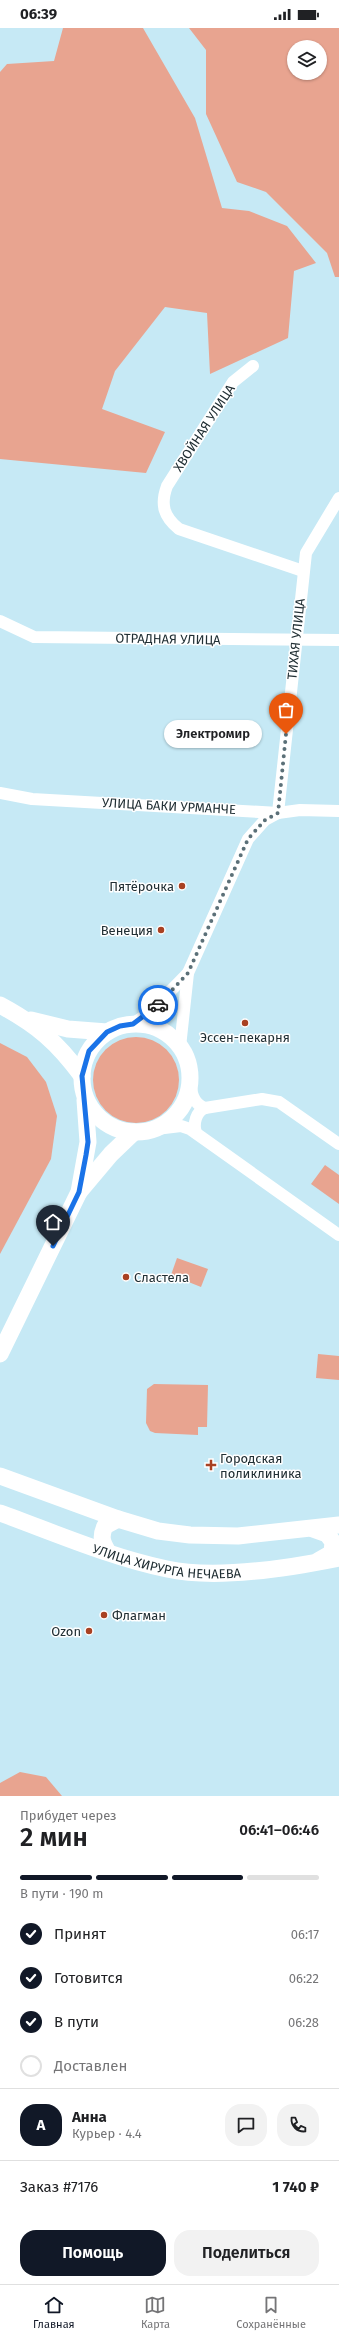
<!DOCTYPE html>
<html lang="ru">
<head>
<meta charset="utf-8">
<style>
	body { margin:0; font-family:"Fira Sans",sans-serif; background:#f2f2f2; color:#202124; height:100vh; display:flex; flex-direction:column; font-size:15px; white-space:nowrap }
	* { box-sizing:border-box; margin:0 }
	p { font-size:13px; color:#757577 }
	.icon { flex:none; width:22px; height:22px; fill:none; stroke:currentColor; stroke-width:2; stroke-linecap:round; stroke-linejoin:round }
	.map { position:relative; height:1768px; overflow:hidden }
	.side { display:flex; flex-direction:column; background:#fff; flex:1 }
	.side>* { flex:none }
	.controls { position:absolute; left:287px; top:12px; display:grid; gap:8px }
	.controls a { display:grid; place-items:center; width:40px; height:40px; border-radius:50%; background:#fff; box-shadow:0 1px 3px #0004; font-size:20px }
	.pin { position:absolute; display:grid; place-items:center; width:34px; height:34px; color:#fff; margin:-41px -17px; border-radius:50% 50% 50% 0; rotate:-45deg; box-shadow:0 0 4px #0007 }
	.pin .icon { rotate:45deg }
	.courier { position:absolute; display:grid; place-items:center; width:40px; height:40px; margin:-20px; border:3px solid #1a73e8; border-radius:50%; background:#fff; color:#222; box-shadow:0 1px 5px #0007 }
	.bubble { position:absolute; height:28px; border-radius:14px; background:#fff; box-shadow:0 1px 3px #0004; font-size:13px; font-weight:600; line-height:28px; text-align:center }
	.head em { font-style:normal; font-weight:600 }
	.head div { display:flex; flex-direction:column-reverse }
	.head { display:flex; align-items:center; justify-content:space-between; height:68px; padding:0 20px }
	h1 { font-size:26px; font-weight:600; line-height:30px }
	.bar { display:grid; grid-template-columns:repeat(4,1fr); gap:6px 4px; align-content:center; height:48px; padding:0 20px }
	.bar i { height:5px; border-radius:3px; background:#e0e0e0 }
	.bar .on { background:#111827 }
	.bar p { grid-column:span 4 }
	.line { display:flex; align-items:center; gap:10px; padding:0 20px; border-top:1px solid #e0e0e0 }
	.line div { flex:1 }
	.round { display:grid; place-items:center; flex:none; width:42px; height:42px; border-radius:16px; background:#f2f2f2 }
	ol { padding:0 20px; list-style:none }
	li { display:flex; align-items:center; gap:12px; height:44px }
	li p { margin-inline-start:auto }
	li .icon { padding:4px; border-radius:50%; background:#111827; color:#fff; stroke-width:4 }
	li:last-child { color:#757577 }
	li i { width:22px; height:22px; border:2px solid #e0e0e0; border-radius:50% }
	.primary-button { display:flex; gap:8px; margin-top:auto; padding:8px 20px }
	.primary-button a { flex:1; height:46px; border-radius:16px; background:#111827; color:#fff; font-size:16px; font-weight:600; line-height:46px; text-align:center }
	.primary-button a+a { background:#f2f2f2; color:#202124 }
	.status { display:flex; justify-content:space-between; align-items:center; height:28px; padding:0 20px; background:#fff; direction:ltr }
	.status svg { height:11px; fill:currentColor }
	.dock { display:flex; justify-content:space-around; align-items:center; height:56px; border-top:1px solid #e0e0e0; background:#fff; font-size:11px; color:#757577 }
	.dock a { display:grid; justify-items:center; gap:2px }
	.dock .on { color:#111827 }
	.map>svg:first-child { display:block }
	.green { fill:#e8a490; fill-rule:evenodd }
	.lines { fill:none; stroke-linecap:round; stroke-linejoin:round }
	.street { stroke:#fff; stroke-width:12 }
	.secondary { stroke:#fff; stroke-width:17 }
	.done { stroke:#5b7078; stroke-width:4; stroke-dasharray:0 7.2 }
	.route { stroke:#1a73e8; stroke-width:5 }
	.poi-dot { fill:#a94122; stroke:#fff; stroke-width:1.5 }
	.labels { text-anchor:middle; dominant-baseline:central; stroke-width:3; stroke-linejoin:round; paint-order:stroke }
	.street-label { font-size:13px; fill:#212f34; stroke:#fff }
	.poi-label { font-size:13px; fill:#212f34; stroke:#fff; text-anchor:end }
</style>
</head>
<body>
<div class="status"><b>06:39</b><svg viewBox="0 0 49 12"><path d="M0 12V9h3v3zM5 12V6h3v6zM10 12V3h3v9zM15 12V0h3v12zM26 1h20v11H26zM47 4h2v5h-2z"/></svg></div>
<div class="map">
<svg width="339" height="1768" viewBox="0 0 339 1768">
	<rect width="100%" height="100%" fill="#c6e9f5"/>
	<g class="green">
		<polygon points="63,0 143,0 195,90 222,180 249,183 287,198 316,235 294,243 288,310 210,346 207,285 165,279 115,343 102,381 165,404 146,445 0,431 0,44 7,36 54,33"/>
		<path d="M 189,0 L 339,0 L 339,249 L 335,249 L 327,225 L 266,164 L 237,154 L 206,86 L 206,22 ZM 294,19 L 320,19 L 320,45 L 294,45 Z"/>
		<circle cx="136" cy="1052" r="43"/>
		<polygon points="0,1015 27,1029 46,1054 57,1088 51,1131 0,1226"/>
		<polygon points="325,1137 339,1147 339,1176 311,1156"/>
		<polygon points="177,1230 208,1241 201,1259 171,1247"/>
		<polygon points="318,1326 339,1328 339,1352 316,1350"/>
		<polygon points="154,1356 208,1357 207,1399 198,1399 198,1407 155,1405 150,1403 146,1395 147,1361"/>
		<polygon points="20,1744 46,1749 62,1768 0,1768 0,1755"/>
	</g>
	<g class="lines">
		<g class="street">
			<path d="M 253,338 L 233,354 L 167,458 C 160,477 164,489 179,501 L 303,543"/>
			<polyline points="0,593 34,609 339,612"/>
			<polyline points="0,765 32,771 278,785 300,782 339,783"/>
			<polyline points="133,996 152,982 188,945"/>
			<polyline points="180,1019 188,945 248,811 265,792 278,785 306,525 339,470"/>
			<path d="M 189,1044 C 191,1058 190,1075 205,1080 L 262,1071 L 279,1074 L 339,1116"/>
			<polyline points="156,1101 181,1098 190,1101 339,1207"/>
			<path d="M 196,1105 C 193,1095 196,1084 205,1080"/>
		</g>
		<g class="secondary">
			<path d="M 0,977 C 37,997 57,1014 82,1048"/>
			<polyline points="31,992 68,1001 107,1004"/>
			<circle cx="136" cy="1050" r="54"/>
			<polyline points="79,1164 111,1126 134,1104"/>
			<polyline points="0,1326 79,1164 88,1114 85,1072"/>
			<polyline points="0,1448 118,1491 158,1503 190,1507 238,1508 339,1497"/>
			<path id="s1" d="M 0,1485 C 55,1505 110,1529 167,1541 C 217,1552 289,1540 339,1530"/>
			<polyline points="313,1501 327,1506 333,1514 332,1525 318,1533"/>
			<path d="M 108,1524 C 102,1514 100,1509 105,1498 L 118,1491"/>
		</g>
	</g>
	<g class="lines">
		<polyline class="done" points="158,977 188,945 248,811 265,792 278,785 286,706"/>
		<polyline class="route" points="53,1218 79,1164 86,1127 88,1114 82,1048 89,1023 107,1004 120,998 133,996 158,977"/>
	</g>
	<g class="poi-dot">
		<circle cx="182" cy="858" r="4"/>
		<circle cx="161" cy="902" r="4"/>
		<circle cx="245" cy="995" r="4"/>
		<circle cx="126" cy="1249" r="4"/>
		<path d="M209 1431h4v4h4v4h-4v4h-4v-4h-4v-4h4z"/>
		<circle cx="104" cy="1587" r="4"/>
		<circle cx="89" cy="1603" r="4"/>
	</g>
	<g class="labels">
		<g class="street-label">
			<text transform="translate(204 400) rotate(-57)">ХВОЙНАЯ УЛИЦА</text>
			<text transform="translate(168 611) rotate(1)">ОТРАДНАЯ УЛИЦА</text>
			<text transform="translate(296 611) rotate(-84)">ТИХАЯ УЛИЦА</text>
			<text transform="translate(169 778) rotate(3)">УЛИЦА БАКИ УРМАНЧЕ</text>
			<text stroke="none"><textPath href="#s1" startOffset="175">УЛИЦА ХИРУРГА НЕЧАЕВА</textPath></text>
		</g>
		<g class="poi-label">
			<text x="174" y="858">Пятёрочка</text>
			<text x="153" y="902">Венеция</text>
			<text x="245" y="1009" text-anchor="middle">Эссен-пекарня</text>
			<text x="134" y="1249" text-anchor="start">Сластела</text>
			<text x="220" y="1430" text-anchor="start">Городская<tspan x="220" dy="15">поликлиника</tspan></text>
			<text x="112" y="1587" text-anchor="start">Флагман</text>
			<text x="81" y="1603">Ozon</text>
		</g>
	</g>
</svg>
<div class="controls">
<a><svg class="icon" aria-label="layers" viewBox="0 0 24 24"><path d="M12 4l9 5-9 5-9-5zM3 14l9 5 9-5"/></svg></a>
</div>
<div class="pin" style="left:286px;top:706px;background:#ea580c"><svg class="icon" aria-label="bag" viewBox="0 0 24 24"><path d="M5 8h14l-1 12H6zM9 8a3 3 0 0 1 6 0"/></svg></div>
<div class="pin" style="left:53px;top:1218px;background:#1f2937"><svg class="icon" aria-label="home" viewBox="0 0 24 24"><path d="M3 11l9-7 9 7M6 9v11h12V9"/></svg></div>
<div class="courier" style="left:158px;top:977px"><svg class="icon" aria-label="car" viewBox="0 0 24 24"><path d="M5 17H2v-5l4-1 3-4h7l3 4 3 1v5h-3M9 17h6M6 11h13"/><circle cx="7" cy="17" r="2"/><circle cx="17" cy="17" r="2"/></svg></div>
<div class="bubble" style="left:164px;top:692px;width:98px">Электромир</div>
</div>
<section class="side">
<div class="head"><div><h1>2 мин</h1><p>Прибудет через</p></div><em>06:41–06:46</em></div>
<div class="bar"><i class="on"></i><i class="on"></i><i class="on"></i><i></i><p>В пути · 190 m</p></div>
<ol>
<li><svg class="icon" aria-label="check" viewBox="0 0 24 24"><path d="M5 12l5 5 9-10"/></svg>Принят<p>06:17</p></li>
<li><svg class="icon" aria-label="check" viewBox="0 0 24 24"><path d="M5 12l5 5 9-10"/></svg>Готовится<p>06:22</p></li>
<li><svg class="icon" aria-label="check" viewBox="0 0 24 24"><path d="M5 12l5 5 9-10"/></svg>В пути<p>06:28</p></li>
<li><i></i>Доставлен</li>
</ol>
<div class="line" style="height:72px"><b class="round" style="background:#111827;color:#fff">А</b><div><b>Анна</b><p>Курьер · 4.4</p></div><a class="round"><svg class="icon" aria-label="chat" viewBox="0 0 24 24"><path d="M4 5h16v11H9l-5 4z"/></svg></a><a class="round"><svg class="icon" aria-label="phone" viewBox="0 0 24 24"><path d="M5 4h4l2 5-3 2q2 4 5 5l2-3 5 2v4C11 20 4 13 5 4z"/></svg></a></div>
<div class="line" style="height:52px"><div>Заказ #7176</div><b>1 740 ₽</b></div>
<div class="primary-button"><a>Помощь</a><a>Поделиться</a></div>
</section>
<nav class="dock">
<a class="on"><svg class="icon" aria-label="home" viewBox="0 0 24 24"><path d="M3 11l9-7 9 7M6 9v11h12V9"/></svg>Главная</a>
<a><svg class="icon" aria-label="map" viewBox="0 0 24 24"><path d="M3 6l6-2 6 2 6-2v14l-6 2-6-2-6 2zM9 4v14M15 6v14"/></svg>Карта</a>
<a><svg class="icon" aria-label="saved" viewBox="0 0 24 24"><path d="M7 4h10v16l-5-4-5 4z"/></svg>Сохранённые</a>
</nav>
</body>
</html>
